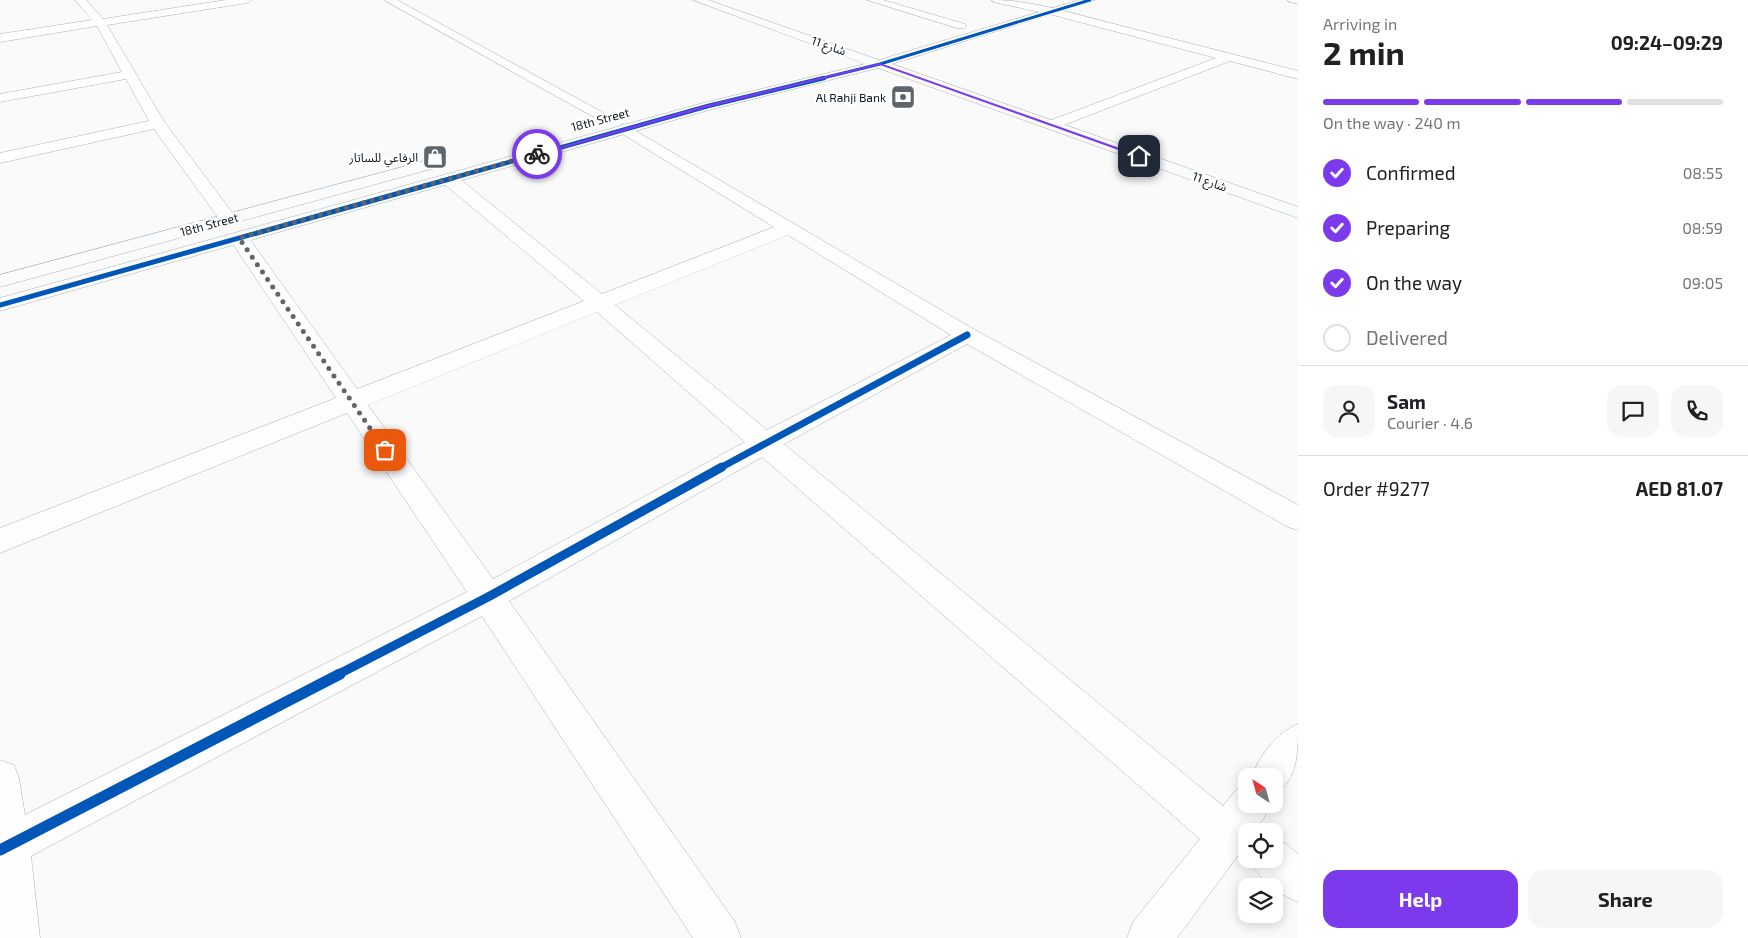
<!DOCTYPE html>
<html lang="en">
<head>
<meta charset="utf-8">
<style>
	body { margin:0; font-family:"Exo 2","Noto Sans Arabic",sans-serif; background:#f6f6f6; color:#202124; height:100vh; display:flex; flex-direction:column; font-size:19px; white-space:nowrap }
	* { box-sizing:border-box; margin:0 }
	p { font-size:16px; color:#757577 }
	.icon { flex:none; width:28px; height:28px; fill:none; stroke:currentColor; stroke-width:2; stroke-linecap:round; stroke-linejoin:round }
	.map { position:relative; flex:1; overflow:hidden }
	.sheet { display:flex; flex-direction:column; background:#fff; width:450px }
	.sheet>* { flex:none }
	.needle { width:32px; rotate:324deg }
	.fabs { position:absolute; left:1238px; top:768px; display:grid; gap:10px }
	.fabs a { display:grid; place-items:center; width:45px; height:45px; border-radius:10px; background:#fff; box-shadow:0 2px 12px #0003; font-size:25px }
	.pin { position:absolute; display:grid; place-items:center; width:42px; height:42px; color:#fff; margin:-21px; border-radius:10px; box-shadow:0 2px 8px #0006 }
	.courier { position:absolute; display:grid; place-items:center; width:50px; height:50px; margin:-25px; border:4px solid #7c3aed; border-radius:50%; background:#fff; color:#222; box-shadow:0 1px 6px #0007 }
	.headline em { font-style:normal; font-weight:700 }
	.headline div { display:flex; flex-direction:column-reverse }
	.headline { display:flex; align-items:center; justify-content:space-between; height:85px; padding:0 25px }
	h1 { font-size:32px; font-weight:700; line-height:38px }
	.bar { display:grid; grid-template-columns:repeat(4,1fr); gap:8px 5px; align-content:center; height:60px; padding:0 25px }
	.bar i { height:6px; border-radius:4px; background:#e0e0e0 }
	.bar .selected { background:#7c3aed }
	.bar p { grid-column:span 4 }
	.line { display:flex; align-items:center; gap:12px; padding:0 25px; border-top:1px solid #e0e0e0 }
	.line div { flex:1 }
	.round { display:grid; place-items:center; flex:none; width:52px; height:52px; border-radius:15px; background:#f6f6f6 }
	ol { padding:0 25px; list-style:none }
	li { display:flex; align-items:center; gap:15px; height:55px }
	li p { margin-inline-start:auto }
	li .icon { padding:5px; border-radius:50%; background:#7c3aed; color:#fff; stroke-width:4 }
	li:last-child { color:#757577 }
	li i { width:28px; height:28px; border:2px solid #e0e0e0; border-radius:50% }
	.cta { display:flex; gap:10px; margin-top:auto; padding:10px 25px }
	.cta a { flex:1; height:58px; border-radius:15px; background:#7c3aed; color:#fff; font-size:20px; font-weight:700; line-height:58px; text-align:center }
	.cta a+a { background:#f6f6f6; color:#202124 }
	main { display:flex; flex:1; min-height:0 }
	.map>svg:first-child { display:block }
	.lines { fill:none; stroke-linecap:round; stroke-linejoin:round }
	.street-casing { stroke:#adb2b6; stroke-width:1 }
	.secondary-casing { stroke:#adb2b6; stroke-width:1 }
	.street { fill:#fefefe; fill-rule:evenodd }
	.secondary { fill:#f9fbfc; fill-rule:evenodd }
	.cycleway-far5-casing { stroke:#fff; stroke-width:4.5 }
	.cycleway-far4-casing { stroke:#fff; stroke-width:6 }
	.cycleway-far3-casing { stroke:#fff; stroke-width:7 }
	.cycleway-far2-casing { stroke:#fff; stroke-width:9 }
	.cycleway-far1-casing { stroke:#fff; stroke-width:12 }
	.cycleway-casing { stroke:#fff; stroke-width:14 }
	.cycleway-far5 { stroke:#0057b8; stroke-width:3 }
	.cycleway-far4 { stroke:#0057b8; stroke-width:4.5 }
	.cycleway-far3 { stroke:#0057b8; stroke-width:5 }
	.cycleway-far2 { stroke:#0057b8; stroke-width:7 }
	.cycleway-far1 { stroke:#0057b8; stroke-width:9 }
	.cycleway { stroke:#0057b8; stroke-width:11 }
	.route { fill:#7c3aed }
	.done { stroke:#5f666b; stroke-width:5; stroke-dasharray:0 9 }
	.labels { text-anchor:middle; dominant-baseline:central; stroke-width:5; stroke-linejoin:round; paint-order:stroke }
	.far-street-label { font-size:12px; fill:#0c171e; stroke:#fff }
	.far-poi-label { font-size:12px; fill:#0c171e; stroke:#fff; text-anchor:end }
</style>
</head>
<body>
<main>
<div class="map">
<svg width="1298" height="938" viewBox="0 0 1298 938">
	<rect width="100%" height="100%" fill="#fafafa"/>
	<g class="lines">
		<defs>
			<g id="street">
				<polygon points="75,0 86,0 103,19 226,0 252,0 247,3 107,25 165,123 237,219 234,223 222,223 154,129 0,163 0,153 149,121 126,79 0,102 0,94 122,72 97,26 0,42 0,34 92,20"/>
				<polygon points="384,0 397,0 613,118 606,122 601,121"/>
				<polygon points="867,0 883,0 965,24 967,26 965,28 957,28"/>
				<path d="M 992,0 C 1033,0 1074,14 1114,24 C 1176,40 1237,55 1298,71 L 1298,79 L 1230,61 L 1056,128 L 1046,128 L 1044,125 L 1046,122 L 1216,58 L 1049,14 L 993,2 Z"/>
				<path d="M 624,124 L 975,330 L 1298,505 L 1298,530 L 1288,527 L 967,344 L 784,444 L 1223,806 L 1236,790 L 1246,786 L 1246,804 L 1270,804 L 1264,818 L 1254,831 L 1246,831 L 1246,842 L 1242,850 L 1177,938 L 1127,938 L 1133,922 L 1200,839 L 762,457 L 509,601 L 735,922 L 741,938 L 693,938 L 482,616 L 31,856 L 40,938 L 0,938 L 0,760 L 14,765 L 19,779 L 25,815 L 467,592 L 347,413 L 0,553 L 0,528 L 336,398 L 229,238 L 232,234 L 246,234 L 357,389 L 584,301 L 443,183 L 441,179 L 443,175 L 455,175 L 602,294 L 774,227 L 619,132 L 616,129 L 619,126 ZM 788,235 L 951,335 L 767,430 L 615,305 ZM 597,312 L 745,442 L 493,579 L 368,405 Z"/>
				<path d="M 1298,724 C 1298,752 1298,781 1274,794 L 1274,776 L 1252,776 C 1260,755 1277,732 1298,724 Z"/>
				<path d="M 1274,839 L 1286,844 L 1298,854 L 1298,902 C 1277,893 1259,881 1250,859 L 1274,859 Z"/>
			</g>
			<g id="secondary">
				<polygon points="693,0 708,0 879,60 1079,0 1095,0 892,64 1298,207 1298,218 878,68 713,109 0,311 0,298 703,103 865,64"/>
				<polygon points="1288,0 1298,0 1298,4 1289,2"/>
				<polygon points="436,158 442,160 444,163 442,166 0,287 0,275"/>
			</g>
		</defs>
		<use href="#street" class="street-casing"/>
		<use href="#secondary" class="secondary-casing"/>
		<use href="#street" class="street"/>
		<use href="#secondary" class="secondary"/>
		<defs>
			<polyline id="cycleway-far5" points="819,79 880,64 1090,0"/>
			<polyline id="cycleway-far4" points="449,179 708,106 824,78"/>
			<polyline id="cycleway-far3" points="0,305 453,178"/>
			<polyline id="cycleway-far2" points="720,468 967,335"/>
			<polyline id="cycleway-far1" points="337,675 488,597 722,467"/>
			<polyline id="cycleway" points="0,850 340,674"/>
		</defs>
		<use href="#cycleway-far5" class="cycleway-far5-casing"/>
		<use href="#cycleway-far4" class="cycleway-far4-casing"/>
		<use href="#cycleway-far3" class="cycleway-far3-casing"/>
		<use href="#cycleway-far2" class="cycleway-far2-casing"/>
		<use href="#cycleway-far1" class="cycleway-far1-casing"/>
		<use href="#cycleway" class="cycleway-casing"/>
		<use href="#cycleway-far5" class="cycleway-far5"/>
		<use href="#cycleway-far4" class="cycleway-far4"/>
		<use href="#cycleway-far3" class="cycleway-far3"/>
		<use href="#cycleway-far2" class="cycleway-far2"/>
		<use href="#cycleway-far1" class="cycleway-far1"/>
		<use href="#cycleway" class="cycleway"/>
	</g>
	<polygon class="route" points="880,63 1142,156 1138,157 880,65 709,107 539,155 535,154 706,105"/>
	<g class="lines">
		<polyline class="done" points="385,450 239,238 537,154"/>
	</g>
	<defs>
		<symbol id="bank-square" viewBox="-11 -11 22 22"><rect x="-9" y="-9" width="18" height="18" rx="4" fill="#5f666b" stroke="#fff"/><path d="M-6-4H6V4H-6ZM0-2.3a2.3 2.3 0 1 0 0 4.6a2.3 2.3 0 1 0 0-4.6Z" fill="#fff"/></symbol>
		<symbol id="shop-square" viewBox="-11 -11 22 22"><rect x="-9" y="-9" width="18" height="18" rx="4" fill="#5f666b" stroke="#fff"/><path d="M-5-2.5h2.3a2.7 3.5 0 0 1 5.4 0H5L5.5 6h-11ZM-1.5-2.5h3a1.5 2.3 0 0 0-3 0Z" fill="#fff"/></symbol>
	</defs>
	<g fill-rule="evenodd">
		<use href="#bank-square" x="889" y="83" width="28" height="28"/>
		<use href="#shop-square" x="421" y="143" width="28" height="28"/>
	</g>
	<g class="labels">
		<g class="far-street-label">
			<text transform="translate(829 45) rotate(19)">شارع 11</text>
			<text transform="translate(600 119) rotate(-15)">18th Street</text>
			<text transform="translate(1210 181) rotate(20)">شارع 11</text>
			<text transform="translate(209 224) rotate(-15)">18th Street</text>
		</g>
		<g class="far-poi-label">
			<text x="886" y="97">Al Rahji Bank</text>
			<text x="418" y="157">الرفاعي للساتار</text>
		</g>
	</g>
</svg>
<div class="fabs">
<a><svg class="needle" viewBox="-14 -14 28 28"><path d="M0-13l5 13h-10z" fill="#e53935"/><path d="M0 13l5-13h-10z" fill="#757577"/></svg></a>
<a><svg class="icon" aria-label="locate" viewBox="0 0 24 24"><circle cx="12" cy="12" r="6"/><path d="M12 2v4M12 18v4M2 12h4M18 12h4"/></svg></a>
<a><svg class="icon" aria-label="layers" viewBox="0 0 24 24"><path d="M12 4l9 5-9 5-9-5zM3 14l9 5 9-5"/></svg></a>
</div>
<div class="pin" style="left:385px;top:450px;background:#ea580c"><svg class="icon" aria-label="bag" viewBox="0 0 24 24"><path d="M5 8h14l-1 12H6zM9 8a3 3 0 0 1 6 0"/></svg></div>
<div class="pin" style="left:1139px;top:156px;background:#1f2937"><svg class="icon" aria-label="home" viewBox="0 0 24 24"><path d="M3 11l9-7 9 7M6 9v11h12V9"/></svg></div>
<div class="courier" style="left:537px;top:154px"><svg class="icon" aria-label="bike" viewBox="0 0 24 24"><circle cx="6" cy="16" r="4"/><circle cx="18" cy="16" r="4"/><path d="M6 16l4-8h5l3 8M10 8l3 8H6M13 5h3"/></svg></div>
</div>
<section class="sheet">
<div class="headline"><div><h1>2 min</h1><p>Arriving in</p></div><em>09:24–09:29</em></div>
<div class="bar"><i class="selected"></i><i class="selected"></i><i class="selected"></i><i></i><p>On the way · 240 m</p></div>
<ol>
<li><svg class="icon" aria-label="check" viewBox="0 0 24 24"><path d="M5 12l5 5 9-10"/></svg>Confirmed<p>08:55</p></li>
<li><svg class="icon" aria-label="check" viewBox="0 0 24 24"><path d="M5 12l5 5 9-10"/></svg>Preparing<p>08:59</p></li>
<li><svg class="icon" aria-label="check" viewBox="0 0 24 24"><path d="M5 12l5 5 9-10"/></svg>On the way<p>09:05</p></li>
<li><i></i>Delivered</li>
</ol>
<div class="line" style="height:90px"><a class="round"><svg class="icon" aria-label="person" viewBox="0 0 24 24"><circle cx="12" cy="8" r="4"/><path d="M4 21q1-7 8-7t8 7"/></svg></a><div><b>Sam</b><p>Courier · 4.6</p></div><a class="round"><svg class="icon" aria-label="chat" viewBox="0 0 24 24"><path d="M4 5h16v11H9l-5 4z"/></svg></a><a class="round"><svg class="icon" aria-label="phone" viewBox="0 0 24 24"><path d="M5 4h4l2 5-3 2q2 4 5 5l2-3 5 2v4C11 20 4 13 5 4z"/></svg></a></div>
<div class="line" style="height:65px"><div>Order #9277</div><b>AED 81.07</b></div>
<div class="cta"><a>Help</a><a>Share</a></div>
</section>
</main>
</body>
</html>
